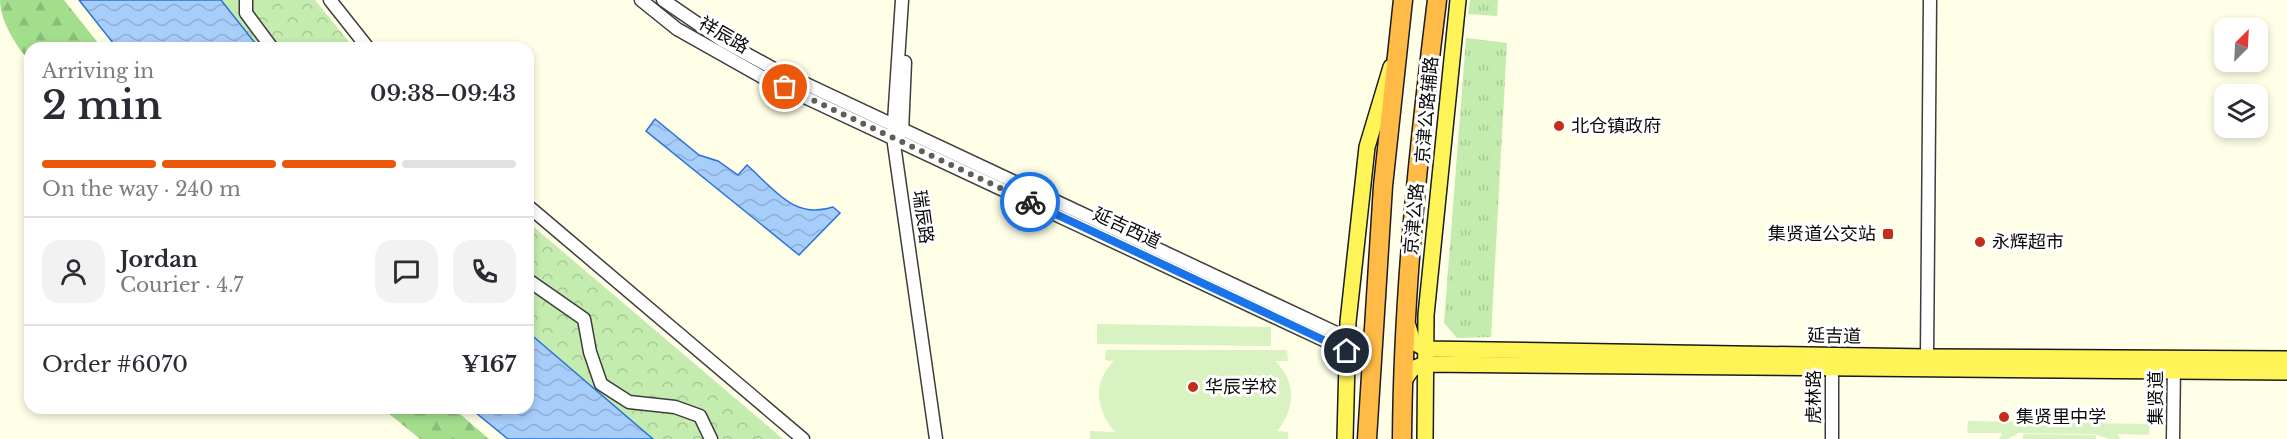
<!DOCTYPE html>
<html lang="en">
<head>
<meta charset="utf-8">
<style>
	body { margin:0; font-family:"Libre Baskerville","Noto Sans SC",serif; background:#f2f2f3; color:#2b2b33; height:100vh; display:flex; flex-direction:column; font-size:22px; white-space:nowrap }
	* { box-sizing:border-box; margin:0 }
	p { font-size:20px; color:#7c7c81 }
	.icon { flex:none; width:33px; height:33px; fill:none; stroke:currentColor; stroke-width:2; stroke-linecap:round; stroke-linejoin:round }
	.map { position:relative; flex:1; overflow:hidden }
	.sheet { position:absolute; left:24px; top:42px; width:510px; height:372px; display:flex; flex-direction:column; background:#fff; border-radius:18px; box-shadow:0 3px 9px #0003 }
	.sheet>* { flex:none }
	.needle { width:39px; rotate:24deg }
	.controls { position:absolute; left:2214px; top:18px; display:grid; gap:12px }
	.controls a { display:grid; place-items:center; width:54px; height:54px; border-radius:12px; background:#fff; box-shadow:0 3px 9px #0003; font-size:30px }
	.pin { position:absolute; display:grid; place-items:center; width:51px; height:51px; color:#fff; margin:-26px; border:3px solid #fff; border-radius:50%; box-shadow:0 2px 6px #0007 }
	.courier { position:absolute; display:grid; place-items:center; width:60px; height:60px; margin:-30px; border:4px solid #1a73e8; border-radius:50%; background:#fff; color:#222; box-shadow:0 2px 8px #0007 }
	.overview em { font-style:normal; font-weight:600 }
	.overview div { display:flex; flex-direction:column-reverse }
	.overview { display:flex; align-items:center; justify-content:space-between; height:102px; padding:0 18px }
	h1 { font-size:39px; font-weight:600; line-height:45px }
	.bar { display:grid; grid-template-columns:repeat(4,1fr); gap:9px 6px; align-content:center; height:72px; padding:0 18px }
	.bar i { height:8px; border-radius:4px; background:#e1e1e2 }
	.bar .selected { background:#ea580c }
	.bar p { grid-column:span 4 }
	.line { display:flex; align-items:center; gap:15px; padding:0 18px; border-top:2px solid #e1e1e2 }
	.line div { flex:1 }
	.round { display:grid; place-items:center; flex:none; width:63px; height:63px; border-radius:18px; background:#f2f2f3 }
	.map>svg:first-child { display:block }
	.grass { fill:url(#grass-tufts) }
	.forest { fill:url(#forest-firs) }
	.park { fill:url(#park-crowns) }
	.pitch { fill:#d9f2c1 }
	.water { fill:url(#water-waves); stroke:#2973d8; stroke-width:1.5 }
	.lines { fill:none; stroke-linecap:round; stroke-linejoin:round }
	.minor-casing { stroke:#3d3d3d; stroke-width:15 }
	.major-casing { stroke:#1b1b1b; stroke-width:18 }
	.highway-casing { stroke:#1b1b1b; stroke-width:21 }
	.minor { stroke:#fff; stroke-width:12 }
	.major { stroke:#fff457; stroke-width:15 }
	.highway { stroke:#ffbb45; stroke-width:18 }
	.done { stroke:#605f57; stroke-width:6; stroke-dasharray:0 10.8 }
	.route { stroke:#1a73e8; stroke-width:8 }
	.poi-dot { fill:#c42e18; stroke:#fff; stroke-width:2 }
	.labels { text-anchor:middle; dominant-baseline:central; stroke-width:6; stroke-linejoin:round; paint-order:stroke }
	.street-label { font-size:18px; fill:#0a0a0a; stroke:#fff }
	.poi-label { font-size:18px; fill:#0a0a0a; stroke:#fff; text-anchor:start }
</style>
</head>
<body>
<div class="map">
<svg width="2287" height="439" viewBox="0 0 2287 439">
	<defs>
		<pattern id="grass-tufts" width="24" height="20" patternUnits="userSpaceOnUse" patternTransform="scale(1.5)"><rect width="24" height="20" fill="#c4ecaf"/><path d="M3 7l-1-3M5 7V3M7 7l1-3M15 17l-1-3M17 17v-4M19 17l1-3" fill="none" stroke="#a7c995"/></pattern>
		<pattern id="forest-firs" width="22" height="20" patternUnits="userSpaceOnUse" patternTransform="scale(1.5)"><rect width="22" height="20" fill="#a3de8d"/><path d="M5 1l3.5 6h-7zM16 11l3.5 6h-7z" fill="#8bbd78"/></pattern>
		<pattern id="park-crowns" width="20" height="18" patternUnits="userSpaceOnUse" patternTransform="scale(1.5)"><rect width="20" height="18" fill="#c4ecaf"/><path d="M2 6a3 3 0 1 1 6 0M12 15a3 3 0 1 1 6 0" fill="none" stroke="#a7c995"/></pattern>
		<pattern id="water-waves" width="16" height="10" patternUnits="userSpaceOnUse" patternTransform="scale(1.5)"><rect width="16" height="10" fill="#a7cdfb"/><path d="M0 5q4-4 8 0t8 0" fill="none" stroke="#8eafd6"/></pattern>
	</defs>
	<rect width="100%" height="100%" fill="#fffee7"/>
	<g class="grass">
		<polygon points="1470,0 1498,0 1497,16 1468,14"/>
		<polygon points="1466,38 1507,43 1491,337 1457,338 1444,323"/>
	</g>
	<g class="forest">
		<path d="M 0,0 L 64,0 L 102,48 L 30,48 L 30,61 C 16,47 0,20 0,0 Z"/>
		<polygon points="382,408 453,408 489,439 420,439"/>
	</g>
	<g class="park">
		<polygon points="221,0 315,0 354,48 259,48"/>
		<polygon points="528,222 783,439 653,439 528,332"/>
	</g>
	<g class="pitch">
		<polygon points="1097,324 1271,327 1271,346 1097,344"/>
		<path d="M 1106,350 L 1287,350 L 1288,361 L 1275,361 C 1297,382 1295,409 1277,431 L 1288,432 L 1288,439 L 1090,439 L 1090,431 L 1115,432 C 1096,410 1092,382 1114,361 L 1105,360 Z"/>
		<polygon points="1968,421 2150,424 2149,435 2118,434 2120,439 2109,439 2095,434 2019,433 2007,439 1999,439 2002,433 1967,433"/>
		<polygon points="2023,434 2096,435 2096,439 2023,439"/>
	</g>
	<g class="water">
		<polygon points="79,0 221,0 259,48 117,48"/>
		<path d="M 655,119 L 699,155 L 718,161 L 738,175 L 747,165 C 774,189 794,220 833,207 L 840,213 L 799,255 L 646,131 Z"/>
		<polygon points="528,332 653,439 508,439 470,408 528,408"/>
	</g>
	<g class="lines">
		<defs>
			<g id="minor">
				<polyline points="246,0 246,13 272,48"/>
				<polyline points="330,0 368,48"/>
				<polyline points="641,0 677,29 764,78 1347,351"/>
				<polyline points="663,0 723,41 774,69 1347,338"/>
				<polyline points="902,0 893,137 936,439"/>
				<polyline points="902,132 905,62"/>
				<polyline points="528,206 803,439"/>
				<polyline points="528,280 584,319 590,352 601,384 629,402 675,407 700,416 711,439"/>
				<polyline points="1927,357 1930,0"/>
				<polyline points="1832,360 1832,439"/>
				<polyline points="2173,439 2174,364"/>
			</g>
			<g id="major">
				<polyline points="1408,326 1413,342 1426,349 1927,357 2287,359"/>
				<polyline points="1403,382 1412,369 1425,364 2287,372"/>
				<polyline points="1345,439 1348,322 1367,147 1391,67"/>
				<polyline points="1425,439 1426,315 1458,0"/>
			</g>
			<g id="highway">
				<polyline points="1367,439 1383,186 1403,0"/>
				<path d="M 1402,439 C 1403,292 1419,146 1437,0"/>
			</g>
		</defs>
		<use href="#minor" class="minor-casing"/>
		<use href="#major" class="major-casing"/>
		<use href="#highway" class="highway-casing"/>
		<use href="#minor" class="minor"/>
		<use href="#major" class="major"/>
		<use href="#highway" class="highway"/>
	</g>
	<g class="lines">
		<polyline class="done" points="785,87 1030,202"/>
		<polyline class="route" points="1030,202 1347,351"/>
	</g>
	<g class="poi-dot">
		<circle cx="1559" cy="126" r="6"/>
		<rect x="1882" y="228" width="12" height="12" rx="3"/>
		<circle cx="1980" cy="242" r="6"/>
		<circle cx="1193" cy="387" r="6"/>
		<circle cx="2004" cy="417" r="6"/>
	</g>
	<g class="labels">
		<g class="street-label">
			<text transform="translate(724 35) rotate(30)">祥辰路</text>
			<text transform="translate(1427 110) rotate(-85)">京津公路辅路</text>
			<text transform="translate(923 217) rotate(82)">瑞辰路</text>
			<text transform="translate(1414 219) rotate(-85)">京津公路</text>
			<text transform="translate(1127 228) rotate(25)">延吉西道</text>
			<text transform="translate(1834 336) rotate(1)">延吉道</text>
			<text transform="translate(1814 397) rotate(-90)">虎林路</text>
			<text transform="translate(2156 398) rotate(-90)">集贤道</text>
		</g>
		<g class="poi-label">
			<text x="1571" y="126">北仓镇政府</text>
			<text x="1876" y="234" text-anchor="end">集贤道公交站</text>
			<text x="1992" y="242">永辉超市</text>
			<text x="1205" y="387">华辰学校</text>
			<text x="2016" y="417">集贤里中学</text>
		</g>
	</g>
</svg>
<div class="controls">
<a><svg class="needle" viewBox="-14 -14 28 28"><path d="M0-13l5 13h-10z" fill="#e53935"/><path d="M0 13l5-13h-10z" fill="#7c7c81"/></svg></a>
<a><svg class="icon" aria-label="layers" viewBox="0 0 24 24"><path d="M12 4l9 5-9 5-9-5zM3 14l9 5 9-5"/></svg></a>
</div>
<div class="pin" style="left:785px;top:87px;background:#ea580c"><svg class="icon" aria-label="bag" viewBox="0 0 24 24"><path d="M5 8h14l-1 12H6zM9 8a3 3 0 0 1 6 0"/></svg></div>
<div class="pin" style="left:1347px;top:351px;background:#1f2937"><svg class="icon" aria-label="home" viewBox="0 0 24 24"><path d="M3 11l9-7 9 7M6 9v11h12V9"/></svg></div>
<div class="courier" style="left:1030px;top:202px"><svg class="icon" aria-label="bike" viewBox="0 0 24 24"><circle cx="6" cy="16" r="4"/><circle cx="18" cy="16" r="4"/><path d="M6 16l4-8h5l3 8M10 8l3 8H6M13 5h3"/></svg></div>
<section class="sheet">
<div class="overview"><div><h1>2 min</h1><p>Arriving in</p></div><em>09:38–09:43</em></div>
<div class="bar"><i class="selected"></i><i class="selected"></i><i class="selected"></i><i></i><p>On the way · 240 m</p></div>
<div class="line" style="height:108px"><a class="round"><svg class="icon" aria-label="person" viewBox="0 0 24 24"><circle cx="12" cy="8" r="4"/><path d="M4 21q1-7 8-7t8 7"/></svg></a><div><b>Jordan</b><p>Courier · 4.7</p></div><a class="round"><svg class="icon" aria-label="chat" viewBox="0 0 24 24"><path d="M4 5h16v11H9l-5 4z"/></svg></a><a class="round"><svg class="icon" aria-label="phone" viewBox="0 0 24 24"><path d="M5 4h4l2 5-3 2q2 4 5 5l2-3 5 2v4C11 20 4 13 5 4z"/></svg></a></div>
<div class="line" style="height:78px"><div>Order #6070</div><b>¥167</b></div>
</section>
</div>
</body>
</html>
